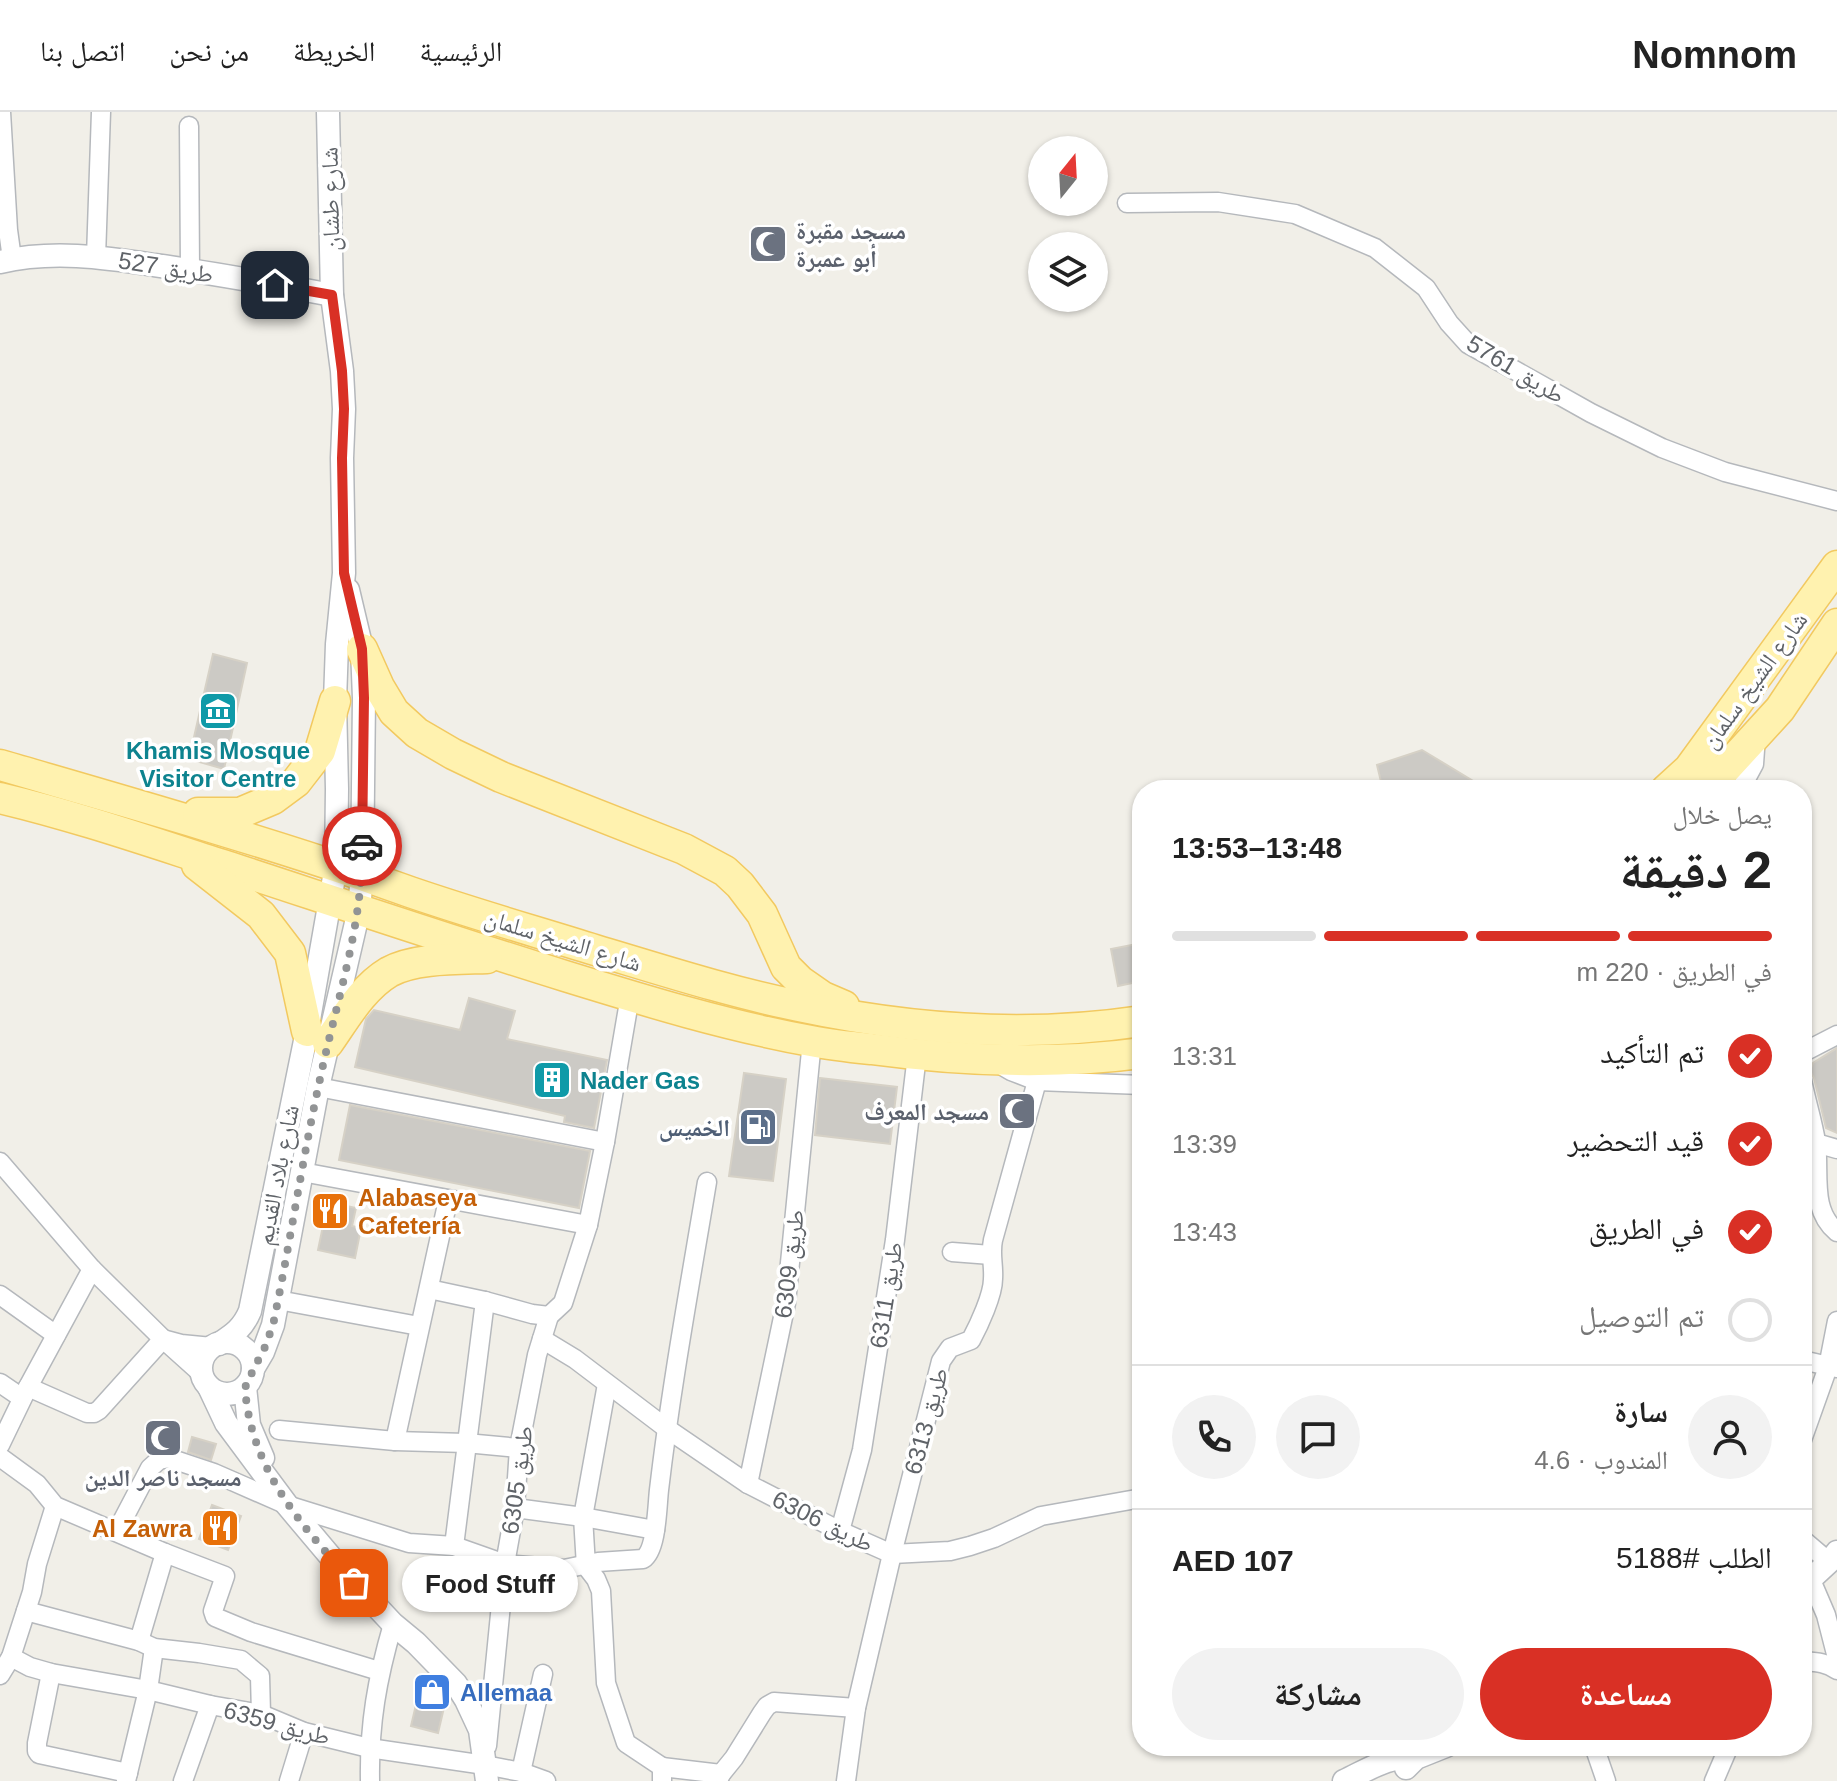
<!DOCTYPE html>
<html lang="ar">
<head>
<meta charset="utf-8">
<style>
	body { margin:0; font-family:Arial,"Noto Naskh Arabic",sans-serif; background:#f2f2f2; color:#222; direction:rtl; height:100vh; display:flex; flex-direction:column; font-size:30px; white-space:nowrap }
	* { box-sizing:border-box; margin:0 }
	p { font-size:26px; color:#767676 }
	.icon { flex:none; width:44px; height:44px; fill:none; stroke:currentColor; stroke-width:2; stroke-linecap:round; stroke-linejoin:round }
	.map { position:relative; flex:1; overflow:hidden; direction:ltr }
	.drawer { position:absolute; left:1132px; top:668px; width:680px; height:976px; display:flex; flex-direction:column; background:#fff; border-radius:32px; box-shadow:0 2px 6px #0004; direction:rtl }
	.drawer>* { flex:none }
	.needle { width:52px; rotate:18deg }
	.buttons { position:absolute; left:1028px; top:24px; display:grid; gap:16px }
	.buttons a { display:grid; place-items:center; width:80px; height:80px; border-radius:50%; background:#fff; box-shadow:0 2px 6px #0004; font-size:40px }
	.pin { position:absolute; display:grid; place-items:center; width:68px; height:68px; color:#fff; margin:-34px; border-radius:16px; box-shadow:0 4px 12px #0006 }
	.courier { position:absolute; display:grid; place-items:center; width:80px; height:80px; margin:-40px; border:6px solid #d93025; border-radius:50%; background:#fff; color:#222; box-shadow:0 2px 10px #0007 }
	.bubble { position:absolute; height:56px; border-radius:28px; background:#fff; box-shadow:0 2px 6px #0004; font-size:26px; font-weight:800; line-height:56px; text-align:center; direction:rtl }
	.headline em { font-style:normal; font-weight:800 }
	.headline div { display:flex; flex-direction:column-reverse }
	.headline { display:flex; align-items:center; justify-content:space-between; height:136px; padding:0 40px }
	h1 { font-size:52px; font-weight:800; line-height:60px }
	.bar { display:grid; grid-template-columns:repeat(4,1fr); gap:12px 8px; align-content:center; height:96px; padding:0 40px }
	.bar i { height:10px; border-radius:6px; background:#e0e0e0 }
	.bar .selected { background:#d93025 }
	.bar p { grid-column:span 4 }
	.line { display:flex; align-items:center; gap:20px; padding:0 40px; border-top:2px solid #e0e0e0 }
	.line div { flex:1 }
	.round { display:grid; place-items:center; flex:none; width:84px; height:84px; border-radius:42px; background:#f2f2f2 }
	ol { padding:0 40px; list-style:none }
	li { display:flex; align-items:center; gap:24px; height:88px }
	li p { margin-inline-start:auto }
	li .icon { padding:8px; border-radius:50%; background:#d93025; color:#fff; stroke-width:4 }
	li:last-child { color:#767676 }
	li i { width:44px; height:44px; border:4px solid #e0e0e0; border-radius:50% }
	.primary-button { display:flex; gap:16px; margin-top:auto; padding:16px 40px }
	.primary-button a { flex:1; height:92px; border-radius:48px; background:#d93025; color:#fff; font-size:32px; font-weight:800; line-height:92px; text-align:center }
	.primary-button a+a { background:#f2f2f2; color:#222 }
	header { display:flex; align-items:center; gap:48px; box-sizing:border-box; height:112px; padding:0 40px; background:#fff; border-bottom:2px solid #e0e0e0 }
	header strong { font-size:38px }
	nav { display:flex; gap:44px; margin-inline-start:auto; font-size:28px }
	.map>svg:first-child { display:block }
	.building { fill:#cccac5; stroke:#d6d1c6; stroke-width:2 }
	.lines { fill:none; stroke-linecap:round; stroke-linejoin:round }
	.minor-casing { stroke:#b5b8bc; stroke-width:21 }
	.tertiary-casing { stroke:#b5b8bc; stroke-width:25 }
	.primary-casing { stroke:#f2c960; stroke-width:33 }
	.minor { stroke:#fff; stroke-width:18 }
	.tertiary { stroke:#fff; stroke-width:22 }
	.primary { stroke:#fff2af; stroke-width:30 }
	.done { stroke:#929495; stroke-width:8; stroke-dasharray:0 14.4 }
	.route { stroke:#d93025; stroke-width:10 }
	.labels { text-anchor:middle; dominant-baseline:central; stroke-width:7; stroke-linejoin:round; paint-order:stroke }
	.street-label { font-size:24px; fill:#5f6368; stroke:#fff }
	.worship-label { font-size:24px; font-weight:bold; fill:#5b616d; stroke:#fff; text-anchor:start }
	.culture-label { font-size:24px; font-weight:bold; fill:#0d838f; stroke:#fff }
	.service-label { font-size:24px; font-weight:bold; fill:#4e5e75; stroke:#fff; text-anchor:end }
	.food-label { font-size:24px; font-weight:bold; fill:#c56008; stroke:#fff; text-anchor:start }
	.shop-label { font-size:24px; font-weight:bold; fill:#366cbe; stroke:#fff; text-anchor:start }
</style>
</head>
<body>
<header>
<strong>Nomnom</strong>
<nav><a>الرئيسية</a><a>الخريطة</a><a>من نحن</a><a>اتصل بنا</a></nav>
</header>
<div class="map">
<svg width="1837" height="1669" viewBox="0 0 1837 1669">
	<rect width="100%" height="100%" fill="#f1efe8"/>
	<g class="building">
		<polygon points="213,542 247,551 224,657 189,647"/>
		<polygon points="1422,638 1488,678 1383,678 1377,653"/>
		<polygon points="1142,831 1142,869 1118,874 1111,837"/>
		<polygon points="469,886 515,899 507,927 607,948 594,1016 564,1010 565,1004 355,955 366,907 374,898 460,918"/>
		<polygon points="1837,936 1837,1021 1826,1016 1814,966 1810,959 1813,951"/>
		<polygon points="744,961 786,967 773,1069 729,1064"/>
		<polygon points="820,966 897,975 890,1032 815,1023"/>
		<polygon points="350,993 590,1039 579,1096 339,1048"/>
		<polygon points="328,1090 356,1096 352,1114 361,1116 355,1146 318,1138"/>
		<polygon points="192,1325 216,1332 211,1348 188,1340"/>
		<polygon points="212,1393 241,1404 228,1438 199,1427"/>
		<polygon points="422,1567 446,1587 438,1621 411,1614"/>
	</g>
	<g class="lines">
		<defs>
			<g id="minor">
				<polyline points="1,0 8,118 12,147"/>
				<polyline points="189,14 190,158"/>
				<polyline points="1127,91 1218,90 1295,102 1375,136 1426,176 1449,211 1468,232 1591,301 1662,336 1725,360 1837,389"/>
				<polyline points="96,145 101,0"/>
				<polyline points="1740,678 1754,652 1756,624"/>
				<polyline points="1802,941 1837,923"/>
				<polyline points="999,952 1011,959 1037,969 1142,973"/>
				<path d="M 1802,968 C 1806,989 1813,1010 1816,1030 C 1820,1062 1810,1098 1837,1120"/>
				<polyline points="318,975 605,1030"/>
				<polyline points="1816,1031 1837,1037"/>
				<polyline points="0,1050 92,1157 163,1227 202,1262"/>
				<polyline points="302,1060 588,1113"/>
				<polyline points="952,1140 991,1143"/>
				<polyline points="429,1177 485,1189 532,1202 549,1204"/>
				<polyline points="0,1183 56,1223"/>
				<polyline points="278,1188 419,1214"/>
				<polyline points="549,1204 563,1191 588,1113 605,1030 630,884"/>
				<polyline points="542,1227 575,1247 666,1316 748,1372 840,1419 892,1442 950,1439 970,1434 994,1426 1041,1404 1142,1386"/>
				<polyline points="166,1228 181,1232 212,1235"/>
				<polyline points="1802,1248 1837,1256"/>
				<polyline points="0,1271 22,1286"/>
				<polyline points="607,1272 583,1405 586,1454 596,1467 601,1479 606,1571 626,1631 662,1655 662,1669"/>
				<polyline points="28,1275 87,1301 94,1301 99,1298 163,1227"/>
				<polyline points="279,1318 395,1329 466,1331 519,1336"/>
				<polyline points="1802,1328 1828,1255 1837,1209"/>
				<polyline points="395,1329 448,1088"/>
				<polyline points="0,1333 28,1275 92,1157"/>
				<polyline points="0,1345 37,1372 55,1394 165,1441 225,1464 213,1499 215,1505 251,1520 379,1559"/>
				<polyline points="748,1372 786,1191 812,929"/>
				<polyline points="515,1396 583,1405 655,1418"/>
				<path d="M 117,1419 L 150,1356 L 159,1348 L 169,1346 L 214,1361 L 287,1393 L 409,1431 L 454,1434 L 505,1452 L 564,1457 L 598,1450 L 643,1447 C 657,1438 657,1395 659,1378 C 671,1275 690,1172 707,1070"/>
				<polyline points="840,1419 862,1338 895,1128 917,943"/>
				<polyline points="1802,1427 1829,1450"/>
				<polyline points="454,1434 485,1189"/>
				<polyline points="1811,1468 1826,1503 1837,1546"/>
				<polyline points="26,1499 139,1529 154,1536 199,1541 241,1548 260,1564 261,1602"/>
				<polyline points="139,1529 165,1441"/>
				<polyline points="11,1545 30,1555 51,1561 148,1578 210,1593 261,1602 304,1620 369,1636 485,1653 521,1660 546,1669"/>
				<path d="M 1802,1549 C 1815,1550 1826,1550 1837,1558"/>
				<polyline points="51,1561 37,1631 37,1639 39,1642 128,1661"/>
				<polyline points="0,1563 11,1545 32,1480 37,1452 55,1394"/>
				<polyline points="487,1634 505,1452 515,1396 519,1336 537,1243 549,1204"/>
				<polyline points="1594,1634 1606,1669"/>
				<polyline points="662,1655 721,1662"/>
				<polyline points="521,1660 543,1562"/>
				<polyline points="126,1669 148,1578 154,1536"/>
				<polyline points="183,1669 210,1593"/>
				<polyline points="289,1669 304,1620"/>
				<path d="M 370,1669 C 369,1612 377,1567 393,1512"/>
				<polyline points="718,1669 721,1662 734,1646 762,1601 767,1594 774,1590 856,1596"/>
				<path d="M 846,1669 L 856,1596 L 892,1442 L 941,1249 L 950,1236 L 971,1228 C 979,1213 993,1183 993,1167 C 994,1153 990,1142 993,1128 L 1037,969"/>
				<polyline points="1714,1669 1729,1634"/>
			</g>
			<g id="tertiary">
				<path d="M 0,150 C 51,138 103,145 154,153 C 214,161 273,172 332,183"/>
				<circle cx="227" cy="1256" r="26"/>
				<path d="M 219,1232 C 234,1222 243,1216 250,1199 L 307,919 L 336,754 L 337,677 L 335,589 L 337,532 L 344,461 L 342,346 L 344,297 L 342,259 L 332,183 L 328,0"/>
				<polyline points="253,1257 263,1240 273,1213 318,975 359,798 362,763 364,586 362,537 348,478"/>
				<polyline points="209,1275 226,1311 287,1393 335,1450 393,1512 416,1531 456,1572 466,1588 480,1618 487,1669"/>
				<polyline points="245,1275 249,1313 263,1346"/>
				<polyline points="1802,1475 1829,1450 1837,1440"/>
				<polyline points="1406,1656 1416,1646 1446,1634"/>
				<path d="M 1344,1669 C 1366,1659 1390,1642 1416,1646"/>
			</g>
			<g id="primary">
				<polyline points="362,537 379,575 394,600 417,621 453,642 501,665 684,737 725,759 740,773 762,802 786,855 800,869 823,885 844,894"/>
				<path d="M 0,653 C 120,688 240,722 359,762 C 376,768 393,774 410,780 C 471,801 534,819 595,838 C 662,858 730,880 799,894 C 911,918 1028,926 1142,909"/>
				<polyline points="1666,678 1689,657 1837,454"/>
				<polyline points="1706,678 1780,597 1837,512"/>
				<path d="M 0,686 C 76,704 151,730 226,754 C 339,791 452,829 565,864 C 646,889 728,914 811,929 C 831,933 851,935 871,937 C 961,949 1052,953 1142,941"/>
				<polyline points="198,701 240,701 273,687 296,670 320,639 335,589"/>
				<polyline points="197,753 261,803 290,841 307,919"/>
				<path d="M 328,931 C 345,907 362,876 389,860 C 414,846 458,847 487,846"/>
			</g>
		</defs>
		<use href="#minor" class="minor-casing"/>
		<use href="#tertiary" class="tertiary-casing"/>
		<use href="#primary" class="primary-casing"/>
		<use href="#minor" class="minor"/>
		<use href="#tertiary" class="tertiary"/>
		<use href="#primary" class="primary"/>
	</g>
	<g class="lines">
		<path class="done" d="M 354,1471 C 301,1414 250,1356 245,1275 L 249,1270 L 253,1257 L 263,1240 L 273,1213 C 290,1132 302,1049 320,967 C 336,890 363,814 362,734"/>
		<polyline class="route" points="275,173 332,183 342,259 344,297 342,346 344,461 362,537 364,586 362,734"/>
	</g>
	<defs>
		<symbol id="mosque-square" viewBox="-11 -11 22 22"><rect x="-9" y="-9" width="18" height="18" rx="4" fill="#6b7280" stroke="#fff"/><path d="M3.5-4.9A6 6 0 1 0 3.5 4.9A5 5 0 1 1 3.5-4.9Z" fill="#fff"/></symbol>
		<symbol id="museum-square" viewBox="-11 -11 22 22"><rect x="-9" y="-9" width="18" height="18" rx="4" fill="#0f9aa8" stroke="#fff"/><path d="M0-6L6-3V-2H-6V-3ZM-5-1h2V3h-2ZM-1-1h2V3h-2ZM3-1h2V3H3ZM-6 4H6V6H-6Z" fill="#fff"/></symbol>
		<symbol id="building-square" viewBox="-11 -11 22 22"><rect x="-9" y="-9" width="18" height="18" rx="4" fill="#0f9aa8" stroke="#fff"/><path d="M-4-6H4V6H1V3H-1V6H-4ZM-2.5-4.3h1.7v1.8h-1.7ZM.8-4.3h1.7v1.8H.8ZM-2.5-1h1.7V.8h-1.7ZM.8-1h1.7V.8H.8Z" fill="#fff"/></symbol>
		<symbol id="fuel-square" viewBox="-11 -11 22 22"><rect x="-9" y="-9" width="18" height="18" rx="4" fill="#5c6f8a" stroke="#fff"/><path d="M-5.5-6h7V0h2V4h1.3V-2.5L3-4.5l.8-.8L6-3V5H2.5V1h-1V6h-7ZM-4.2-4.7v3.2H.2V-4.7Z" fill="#fff"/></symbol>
		<symbol id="restaurant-square" viewBox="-11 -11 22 22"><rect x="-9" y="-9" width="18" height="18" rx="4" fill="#e8710a" stroke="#fff"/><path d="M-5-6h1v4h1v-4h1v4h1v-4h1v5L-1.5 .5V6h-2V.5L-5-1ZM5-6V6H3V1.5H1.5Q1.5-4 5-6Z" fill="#fff"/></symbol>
		<symbol id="shop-square" viewBox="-11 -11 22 22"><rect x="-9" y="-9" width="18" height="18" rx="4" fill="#3f7fe0" stroke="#fff"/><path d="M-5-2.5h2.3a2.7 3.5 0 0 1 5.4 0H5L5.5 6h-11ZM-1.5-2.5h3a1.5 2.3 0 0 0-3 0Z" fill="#fff"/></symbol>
	</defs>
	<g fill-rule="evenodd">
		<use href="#mosque-square" x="746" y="110" width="44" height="44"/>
		<use href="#museum-square" x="196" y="577" width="44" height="44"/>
		<use href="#building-square" x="530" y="946" width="44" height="44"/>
		<use href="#mosque-square" x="995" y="977" width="44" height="44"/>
		<use href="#fuel-square" x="736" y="993" width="44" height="44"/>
		<use href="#restaurant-square" x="308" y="1077" width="44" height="44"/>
		<use href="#mosque-square" x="141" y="1304" width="44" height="44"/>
		<use href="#restaurant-square" x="198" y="1394" width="44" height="44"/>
		<use href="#shop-square" x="410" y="1558" width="44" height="44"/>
	</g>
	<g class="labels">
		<g class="street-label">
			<text transform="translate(330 87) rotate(-91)">شارع طشان</text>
			<text transform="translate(166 155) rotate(9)">طريق 527</text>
			<text transform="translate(1516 257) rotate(31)">طريق 5761</text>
			<text transform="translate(1754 568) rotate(-54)">شارع الشيخ سلمان</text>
			<text transform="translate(563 828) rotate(17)">شارع الشيخ سلمان</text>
			<text transform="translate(277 1063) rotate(-79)">شارع بلاد القديم</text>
			<text transform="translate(789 1152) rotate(-83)">طريق 6309</text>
			<text transform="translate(886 1183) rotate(-81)">طريق 6311</text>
			<text transform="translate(926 1309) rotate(-75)">طريق 6313</text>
			<text transform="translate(517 1368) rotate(-82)">طريق 6305</text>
			<text transform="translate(823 1409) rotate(26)">طريق 6306</text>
			<text transform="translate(277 1611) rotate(15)">طريق 6359</text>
		</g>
		<g class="worship-label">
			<text x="796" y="118">مسجد مقبرة<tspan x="796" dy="28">أبو عمبرة</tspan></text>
			<text x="989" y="999" text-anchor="end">مسجد المعرف</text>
			<text x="163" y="1365" text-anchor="middle">مسجد ناصر الدين</text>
		</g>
		<g class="culture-label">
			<text x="218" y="638">Khamis Mosque<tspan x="218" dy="28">Visitor Centre</tspan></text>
			<text x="580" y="968" text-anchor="start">Nader Gas</text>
		</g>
		<g class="service-label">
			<text x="730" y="1015">الخميس</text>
		</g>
		<g class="food-label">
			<text x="358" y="1085">Alabaseya<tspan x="358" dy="28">Cafetería</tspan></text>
			<text x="192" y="1416" text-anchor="end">Al Zawra</text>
		</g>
		<g class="shop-label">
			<text x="460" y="1580">Allemaa</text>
		</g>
	</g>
</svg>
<div class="buttons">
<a><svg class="needle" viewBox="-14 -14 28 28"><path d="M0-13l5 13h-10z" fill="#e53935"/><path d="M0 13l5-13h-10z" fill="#767676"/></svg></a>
<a><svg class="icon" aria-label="layers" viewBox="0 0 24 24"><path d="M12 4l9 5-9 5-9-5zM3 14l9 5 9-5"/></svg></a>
</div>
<div class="pin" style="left:354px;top:1471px;background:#ea580c"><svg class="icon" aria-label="bag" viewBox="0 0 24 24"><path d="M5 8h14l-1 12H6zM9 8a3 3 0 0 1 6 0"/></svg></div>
<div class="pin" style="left:275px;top:173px;background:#1f2937"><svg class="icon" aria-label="home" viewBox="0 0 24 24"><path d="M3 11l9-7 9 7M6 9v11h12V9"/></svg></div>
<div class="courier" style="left:362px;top:734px"><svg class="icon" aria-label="car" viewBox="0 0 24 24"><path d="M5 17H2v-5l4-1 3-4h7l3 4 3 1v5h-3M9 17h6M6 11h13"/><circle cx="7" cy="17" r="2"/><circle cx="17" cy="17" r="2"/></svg></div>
<div class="bubble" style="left:402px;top:1444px;width:176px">Food Stuff</div>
<section class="drawer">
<div class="headline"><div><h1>2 دقيقة</h1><p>يصل خلال</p></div><em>13:48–13:53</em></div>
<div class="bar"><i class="selected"></i><i class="selected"></i><i class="selected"></i><i></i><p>في الطريق · 220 m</p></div>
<ol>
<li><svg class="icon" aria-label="check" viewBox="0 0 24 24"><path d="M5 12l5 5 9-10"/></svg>تم التأكيد<p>13:31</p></li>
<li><svg class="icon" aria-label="check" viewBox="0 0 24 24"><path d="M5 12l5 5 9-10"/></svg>قيد التحضير<p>13:39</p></li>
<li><svg class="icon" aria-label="check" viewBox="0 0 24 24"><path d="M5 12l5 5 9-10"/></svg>في الطريق<p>13:43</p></li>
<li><i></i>تم التوصيل</li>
</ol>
<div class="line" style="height:144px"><a class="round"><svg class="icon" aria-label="person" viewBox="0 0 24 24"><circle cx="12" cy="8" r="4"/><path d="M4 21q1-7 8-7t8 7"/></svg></a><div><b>سارة</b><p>المندوب · 4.6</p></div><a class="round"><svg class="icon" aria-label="chat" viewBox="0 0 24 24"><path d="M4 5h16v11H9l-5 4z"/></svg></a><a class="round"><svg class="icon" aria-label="phone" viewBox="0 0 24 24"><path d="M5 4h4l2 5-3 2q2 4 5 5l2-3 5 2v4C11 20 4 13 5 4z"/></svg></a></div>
<div class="line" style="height:104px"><div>الطلب #5188</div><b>AED 107</b></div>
<div class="primary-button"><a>مساعدة</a><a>مشاركة</a></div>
</section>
</div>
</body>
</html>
